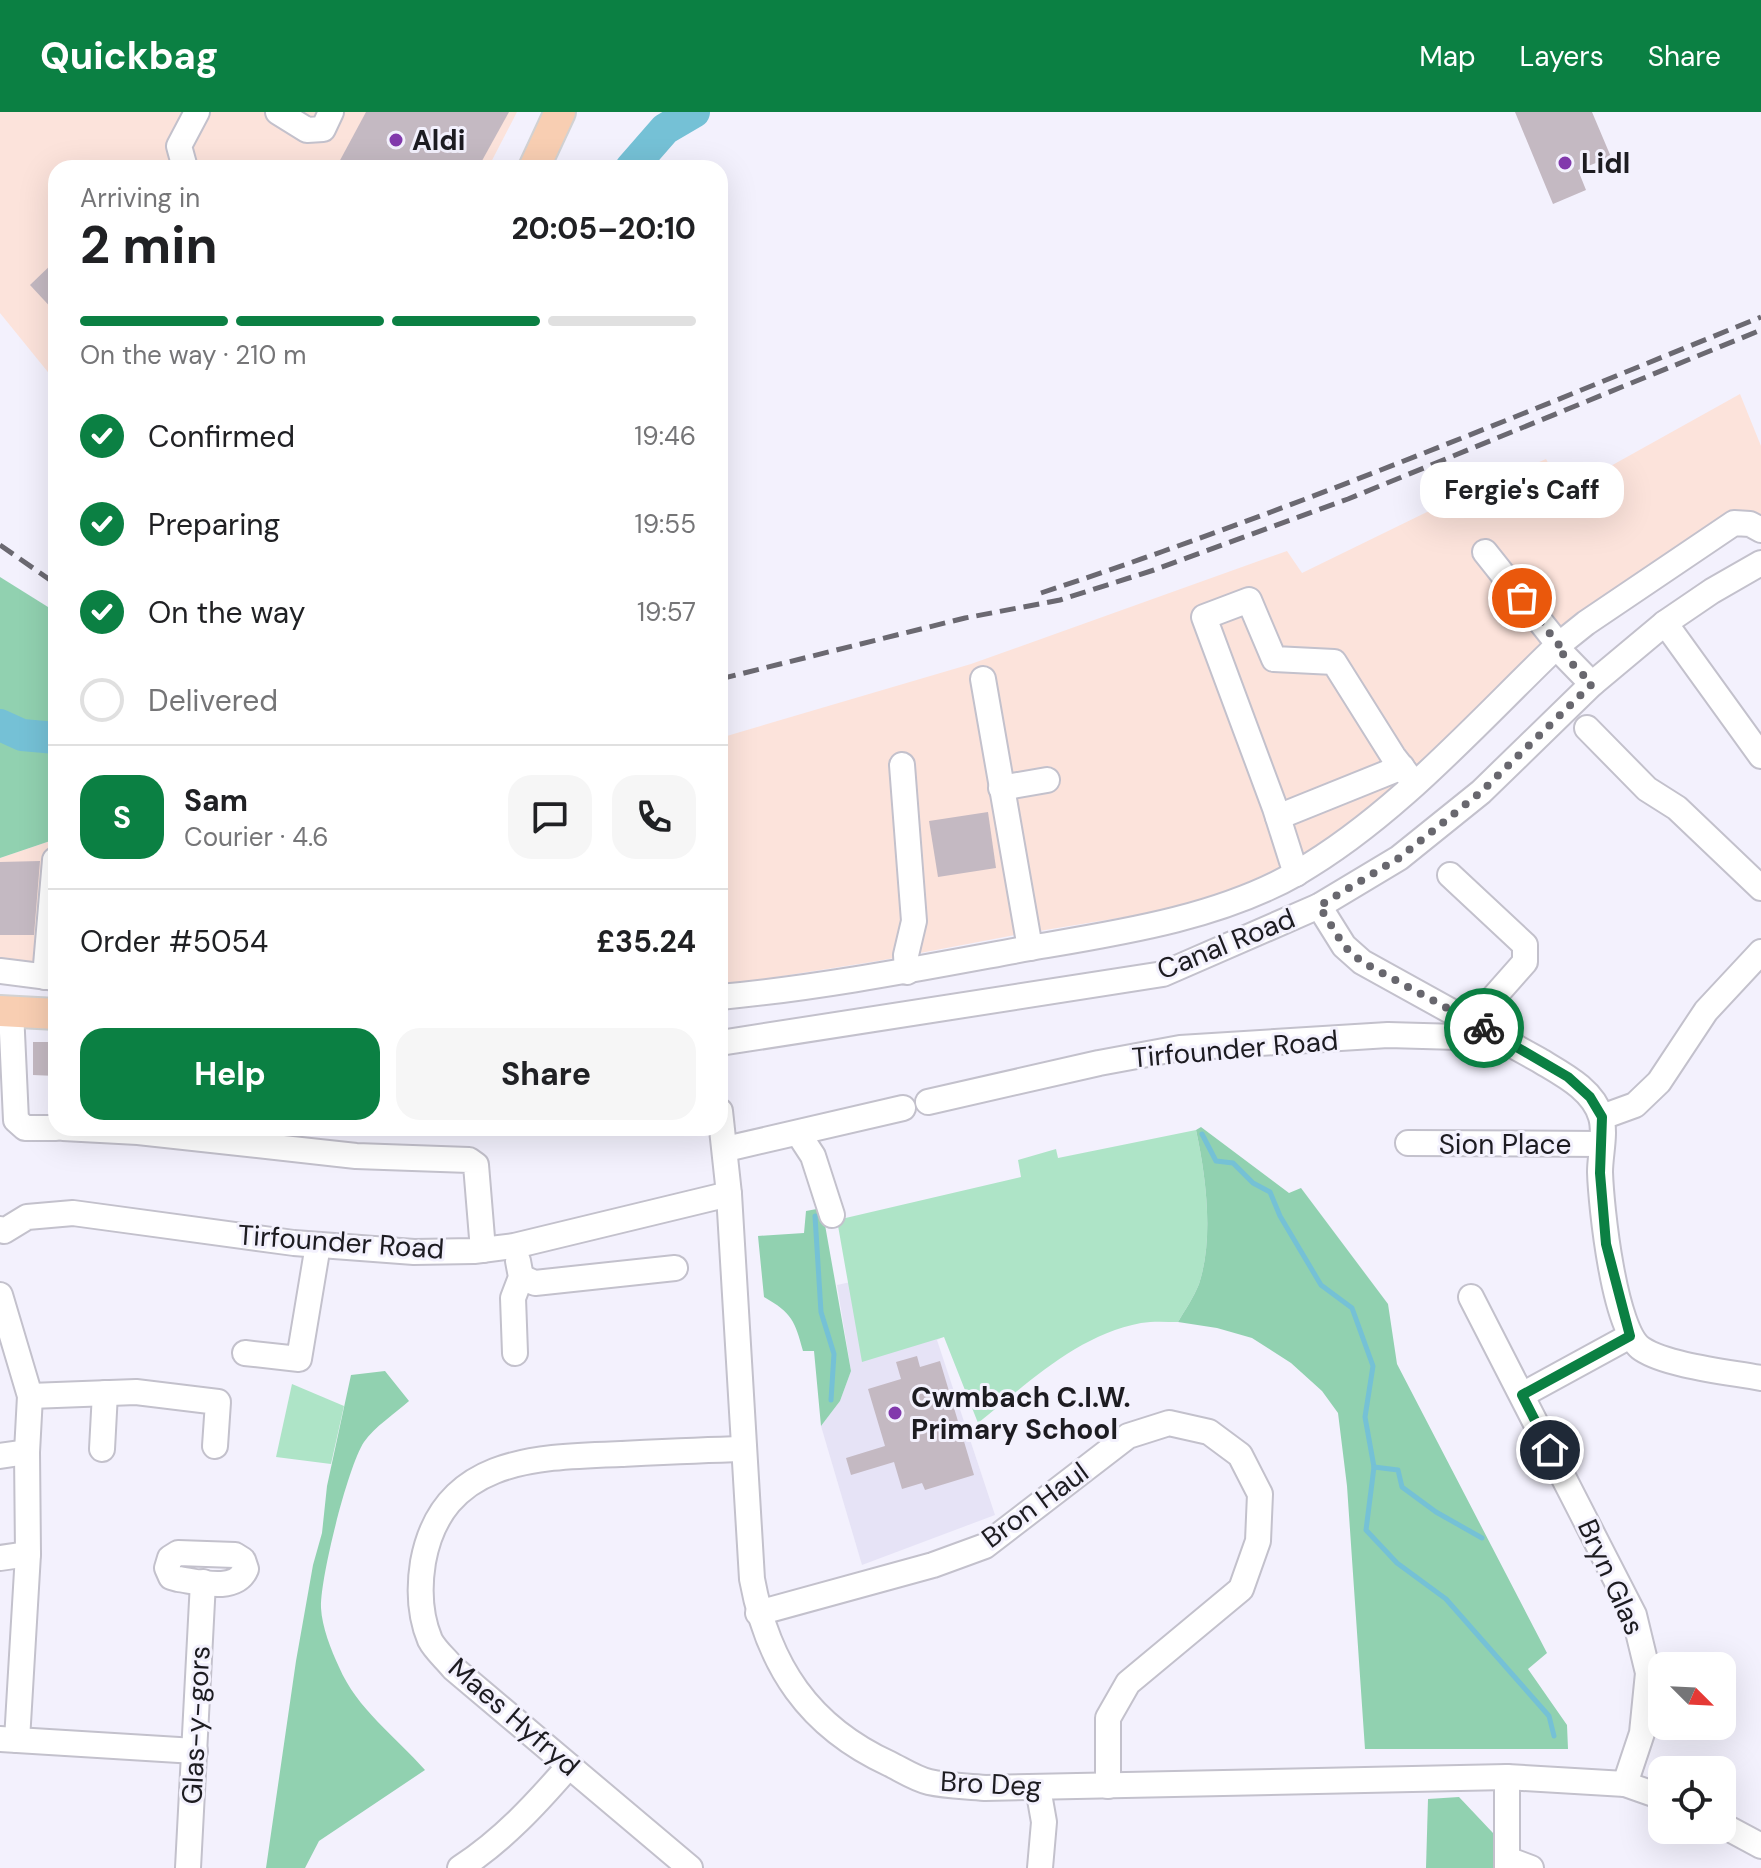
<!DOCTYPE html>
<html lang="en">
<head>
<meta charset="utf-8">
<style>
	body { margin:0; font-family:"DM Sans",sans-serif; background:#f6f6f6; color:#202124; height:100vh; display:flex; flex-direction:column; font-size:30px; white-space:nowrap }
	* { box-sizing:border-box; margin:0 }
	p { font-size:26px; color:#757577 }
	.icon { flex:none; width:44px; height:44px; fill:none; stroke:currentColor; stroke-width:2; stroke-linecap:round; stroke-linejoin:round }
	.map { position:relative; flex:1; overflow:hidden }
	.details { position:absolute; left:48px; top:48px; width:680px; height:976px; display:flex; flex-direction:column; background:#fff; border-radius:24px; box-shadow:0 8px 32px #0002 }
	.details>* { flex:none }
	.needle { width:52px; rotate:114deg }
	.buttons { position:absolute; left:1648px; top:1540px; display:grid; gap:16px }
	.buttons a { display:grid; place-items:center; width:88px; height:88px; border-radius:16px; background:#fff; box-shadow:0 8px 32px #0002; font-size:40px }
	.pin { position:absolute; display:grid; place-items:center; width:68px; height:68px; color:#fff; margin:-34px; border:4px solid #fff; border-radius:50%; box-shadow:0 2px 8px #0007 }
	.courier { position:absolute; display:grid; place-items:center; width:80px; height:80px; margin:-40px; border:6px solid #0b8043; border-radius:50%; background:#fff; color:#222; box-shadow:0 2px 10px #0007 }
	.bubble { position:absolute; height:56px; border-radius:24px; background:#fff; box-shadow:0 8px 32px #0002; font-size:26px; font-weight:700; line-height:56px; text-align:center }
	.headline em { font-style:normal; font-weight:700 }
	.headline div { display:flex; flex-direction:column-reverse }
	.headline { display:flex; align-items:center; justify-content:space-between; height:136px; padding:0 32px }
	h1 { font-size:52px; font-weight:700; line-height:60px }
	.bar { display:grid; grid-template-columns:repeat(4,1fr); gap:12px 8px; align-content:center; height:96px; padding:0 32px }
	.bar i { height:10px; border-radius:6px; background:#e0e0e0 }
	.bar .selected { background:#0b8043 }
	.bar p { grid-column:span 4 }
	.line { display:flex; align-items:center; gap:20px; padding:0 32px; border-top:2px solid #e0e0e0 }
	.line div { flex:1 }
	.round { display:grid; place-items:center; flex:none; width:84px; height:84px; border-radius:24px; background:#f6f6f6 }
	ol { padding:0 32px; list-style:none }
	li { display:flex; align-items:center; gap:24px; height:88px }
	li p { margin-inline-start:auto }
	li .icon { padding:8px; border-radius:50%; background:#0b8043; color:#fff; stroke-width:4 }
	li:last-child { color:#757577 }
	li i { width:44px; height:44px; border:4px solid #e0e0e0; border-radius:50% }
	.action { display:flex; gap:16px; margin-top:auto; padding:16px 32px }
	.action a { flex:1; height:92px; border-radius:24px; background:#0b8043; color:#fff; font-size:32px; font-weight:700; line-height:92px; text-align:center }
	.action a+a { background:#f6f6f6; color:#202124 }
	header { display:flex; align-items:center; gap:48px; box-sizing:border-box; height:112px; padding:0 40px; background:#0b8043; color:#fff }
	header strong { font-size:38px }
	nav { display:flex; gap:44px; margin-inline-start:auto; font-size:28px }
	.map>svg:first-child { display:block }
	.industrial { fill:#fce3db }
	.built { fill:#e6e3f6 }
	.green { fill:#aee4c7 }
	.forest { fill:#91d1b0 }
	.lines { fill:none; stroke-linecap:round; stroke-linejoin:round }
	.stream { stroke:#75c1d6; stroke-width:5 }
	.river { stroke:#75c1d6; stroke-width:32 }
	.building { fill:#c4b9c2 }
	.minor-casing { stroke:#c3c1cc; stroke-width:28 }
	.major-casing { stroke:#d2d2d3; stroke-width:34 }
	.minor { stroke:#fff; stroke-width:24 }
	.major { stroke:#f8ceb2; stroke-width:30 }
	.rail { stroke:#6b6971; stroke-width:5; stroke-dasharray:16 8; stroke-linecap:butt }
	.done { stroke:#68676e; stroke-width:8; stroke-dasharray:0 14.4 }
	.route { stroke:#0b8043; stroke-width:10 }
	.poi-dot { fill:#8239ac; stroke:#f3f1fd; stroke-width:3 }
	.labels { text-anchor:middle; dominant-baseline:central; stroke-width:6; stroke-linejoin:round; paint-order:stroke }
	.poi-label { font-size:28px; font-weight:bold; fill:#1d1c21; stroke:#f3f1fd; text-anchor:start }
	.street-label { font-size:28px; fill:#1d1c21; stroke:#f3f1fd }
</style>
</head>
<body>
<header>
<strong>Quickbag</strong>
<nav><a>Map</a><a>Layers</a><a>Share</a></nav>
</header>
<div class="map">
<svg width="1761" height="1756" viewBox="0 0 1761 1756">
	<rect width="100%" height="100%" fill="#f3f1fd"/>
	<g class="industrial">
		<polygon points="0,0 517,0 488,56 56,56 56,270 0,201"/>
		<polygon points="1740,282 1761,334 1761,404 1749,402 1728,406 1391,684 1322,735 1213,787 1137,803 1015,823 878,849 720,874 720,626 971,552 1287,439 1302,461 1427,400 1546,347 1564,380"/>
		<polygon points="56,727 56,873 0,867 0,746"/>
	</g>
	<polygon class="built" points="927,1153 945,1224 937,1228 995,1403 862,1453 821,1314 840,1289 851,1259 837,1173"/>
	<g class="green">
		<path d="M 1196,1018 C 1206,1064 1214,1126 1199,1172 C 1194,1185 1185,1198 1178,1210 C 1166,1210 1153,1209 1141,1211 C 1077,1223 1027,1272 978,1311 L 944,1225 L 862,1250 L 837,1108 L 1021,1065 L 1018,1048 L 1056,1037 L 1058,1046 Z"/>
		<polygon points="292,1272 344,1294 331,1352 276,1345"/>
	</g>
	<g class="forest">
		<polygon points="0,465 56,500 56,727 0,746"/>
		<path d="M 1201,1015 L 1289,1081 L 1301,1076 L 1388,1192 L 1397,1252 L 1547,1541 L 1528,1557 L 1567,1613 L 1568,1637 L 1365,1637 L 1347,1374 L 1338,1301 L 1322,1279 L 1291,1251 L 1252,1226 L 1217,1216 L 1178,1210 C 1185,1198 1194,1185 1199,1172 C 1214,1126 1206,1064 1196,1018 Z"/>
		<path d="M 822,1096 L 851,1259 L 840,1289 L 821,1314 L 814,1239 L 803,1239 C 795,1209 792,1201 764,1185 L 758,1124 L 804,1121 L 806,1099 Z"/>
		<path d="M 385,1259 L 409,1289 C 396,1301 374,1315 364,1330 C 348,1354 320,1466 321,1496 C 322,1515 331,1538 339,1555 C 357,1597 395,1624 425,1658 L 319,1729 L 305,1756 L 266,1756 L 296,1549 L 313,1453 L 322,1421 L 327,1374 L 351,1263 Z"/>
		<polygon points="1459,1685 1493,1721 1493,1756 1426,1756 1428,1687"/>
	</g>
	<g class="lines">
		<g class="stream">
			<polyline points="1202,1022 1216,1049 1233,1051 1253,1071 1270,1080 1280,1104 1321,1173 1352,1196 1373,1254 1365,1305 1374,1355 1366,1418 1397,1451 1446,1487 1549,1604 1554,1624"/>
			<polyline points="815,1104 821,1200 834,1242 831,1288"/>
			<polyline points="1374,1355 1398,1358 1402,1375 1436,1400 1482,1426"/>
		</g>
		<g class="river">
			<polyline points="631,56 665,17 694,0"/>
			<polyline points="0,613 22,623 56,626"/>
		</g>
	</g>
	<g class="building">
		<polygon points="366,0 509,0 478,56 346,56 338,52"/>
		<polygon points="1515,0 1592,0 1611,45 1578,58 1586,78 1553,92"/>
		<polygon points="56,148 56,201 30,173"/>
		<polygon points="988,700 996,756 938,765 929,709"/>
		<polygon points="40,749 34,823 0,823 0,750"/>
		<polygon points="33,930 56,930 56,964 33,963"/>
		<polygon points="917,1244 920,1255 940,1249 974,1363 925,1378 922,1371 902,1377 894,1350 851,1363 846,1346 885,1334 868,1277 901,1267 896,1250"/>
	</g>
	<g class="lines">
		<defs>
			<g id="minor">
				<polyline points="278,0 307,18 323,17 331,0"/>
				<polyline points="185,56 179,34 197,0"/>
				<polyline points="1485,440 1559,533"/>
				<polyline points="1665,511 1761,644"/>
				<polyline points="1556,535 1592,572"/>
				<polyline points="983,567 1030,836"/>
				<polyline points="1587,616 1647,677 1677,696 1761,776"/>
				<polyline points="902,653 914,809 906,843 907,860"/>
				<polyline points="1001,676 1047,668"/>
				<polyline points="1278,705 1402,655"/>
				<polyline points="1296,762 1275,696 1204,505 1249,488 1274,547 1334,550 1393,644 1414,671"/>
				<polyline points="1450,763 1525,833 1525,850 1472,910"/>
				<path d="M 1319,794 L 1344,834 L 1362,850 L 1539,948 C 1562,962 1593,977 1601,1005 C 1606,1021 1600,1043 1600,1060 C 1601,1093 1614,1220 1642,1237 C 1668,1254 1729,1260 1761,1266"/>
				<polyline points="0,859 56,866"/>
				<polyline points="45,865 55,748"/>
				<path d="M 720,885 C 826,875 926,855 1030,836 C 1118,821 1219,806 1297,761 C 1394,705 1475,613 1556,535 L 1586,511 L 1734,411 L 1750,412 L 1761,418"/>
				<polyline points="11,899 16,1008 25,1016 56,1016"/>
				<polyline points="720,931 1163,862 1319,794 1399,746 1481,680 1592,572 1665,511 1712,479 1761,451"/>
				<polyline points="928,990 1099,951 1180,936 1388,923 1458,925 1482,931 1496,923"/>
				<path d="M 720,999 L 729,1082 L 752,1467 C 768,1554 809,1615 890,1652 C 902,1658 916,1667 929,1670 C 947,1674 967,1674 985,1676 L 1507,1665 L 1625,1672 L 1662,1685"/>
				<polyline points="1602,1005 1635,993 1659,970 1706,899 1761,840"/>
				<polyline points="63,1016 138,1020 356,1044 469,1048 476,1053 483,1138"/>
				<polyline points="798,1021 813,1044 832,1103"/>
				<polyline points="1408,1031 1602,1032"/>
				<polyline points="726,1037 903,996"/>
				<polyline points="0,1117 4,1119 27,1105 73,1101 294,1131 414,1140 474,1139 514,1134 729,1082"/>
				<polyline points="521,1165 535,1171 675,1156"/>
				<polyline points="0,1183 30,1284 27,1340 28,1442 17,1628"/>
				<polyline points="1471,1185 1634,1503 1648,1561 1642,1621 1625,1672"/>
				<polyline points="245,1241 299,1247 318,1133"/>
				<polyline points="515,1241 513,1186 521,1165 518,1149"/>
				<polyline points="1522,1283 1630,1224"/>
				<polyline points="30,1284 136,1280 218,1290 215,1334"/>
				<polyline points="102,1337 105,1281"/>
				<polyline points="0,1344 27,1340"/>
				<path d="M 178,1441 L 235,1443 L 243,1448 L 246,1457 C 236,1481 199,1470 178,1467 L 171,1465 L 167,1456 L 170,1446 Z"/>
				<polyline points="0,1446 28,1442"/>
				<polyline points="758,1501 933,1453 985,1434 1128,1324 1169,1311 1209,1320 1240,1343 1260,1382 1258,1429 1241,1477 1128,1571 1108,1606 1108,1674"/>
				<polyline points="0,1627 195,1639"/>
				<polyline points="1038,1676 1044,1710 1040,1756"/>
				<polyline points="1722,1713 1761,1734"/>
				<polyline points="1507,1747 1531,1756"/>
				<polyline points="188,1756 203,1470"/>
				<path d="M 460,1756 C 503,1728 536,1692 569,1654"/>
				<path d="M 690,1756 L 453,1556 C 446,1547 435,1538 430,1528 C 420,1504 419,1475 423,1450 C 442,1346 535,1345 621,1342 C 662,1340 702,1338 743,1337"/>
				<polyline points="1507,1756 1507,1665"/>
			</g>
			<g id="major">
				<polyline points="534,56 560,0"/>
				<polyline points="0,899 56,902"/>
			</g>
		</defs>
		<use href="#minor" class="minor-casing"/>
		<use href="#major" class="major-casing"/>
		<use href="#minor" class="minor"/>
		<use href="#major" class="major"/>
		<g class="rail">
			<polyline points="0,433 56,472"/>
			<path d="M 1041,481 C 1285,401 1522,302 1761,205"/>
			<polyline points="720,567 965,506 1060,488 1154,458 1348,387 1761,218"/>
		</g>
	</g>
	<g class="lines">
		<polyline class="done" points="1484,916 1362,850 1344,834 1319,794 1399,746 1481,680 1592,572 1556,535 1559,533 1522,486"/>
		<polyline class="route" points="1484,916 1568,965 1590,985 1602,1005 1600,1061 1606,1132 1630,1224 1522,1283 1550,1338"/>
	</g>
	<g class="poi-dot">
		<circle cx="396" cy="28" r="8"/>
		<circle cx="1565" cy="51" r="8"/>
		<circle cx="895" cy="1301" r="8"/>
	</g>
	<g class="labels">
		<g class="poi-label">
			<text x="412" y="28">Aldi</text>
			<text x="1581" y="51">Lidl</text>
			<text x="911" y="1285">Cwmbach C.I.W.<tspan x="911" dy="32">Primary School</tspan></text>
		</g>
		<g class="street-label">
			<text transform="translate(1226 832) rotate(-22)">Canal Road</text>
			<text transform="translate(1235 937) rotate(-5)">Tirfounder Road</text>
			<text x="1505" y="1032">Sion Place</text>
			<text transform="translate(341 1130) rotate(4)">Tirfounder Road</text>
			<text transform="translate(1035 1393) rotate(-36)">Bron Haul</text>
			<text transform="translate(1611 1465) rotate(66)">Bryn Glas</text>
			<text transform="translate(514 1605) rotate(41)">Maes Hyfryd</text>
			<text transform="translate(196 1613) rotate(-87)">Glas-y-gors</text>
			<text transform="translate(991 1672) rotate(3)">Bro Deg</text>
		</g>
	</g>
</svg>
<div class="buttons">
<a><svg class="needle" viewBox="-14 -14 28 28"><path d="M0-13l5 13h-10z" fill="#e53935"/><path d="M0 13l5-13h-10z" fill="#757577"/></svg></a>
<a><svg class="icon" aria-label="locate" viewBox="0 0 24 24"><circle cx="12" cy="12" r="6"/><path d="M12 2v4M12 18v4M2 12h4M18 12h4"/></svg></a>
</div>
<div class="pin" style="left:1522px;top:486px;background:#ea580c"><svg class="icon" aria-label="bag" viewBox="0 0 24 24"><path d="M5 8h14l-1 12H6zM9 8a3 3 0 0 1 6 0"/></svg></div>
<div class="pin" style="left:1550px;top:1338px;background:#1f2937"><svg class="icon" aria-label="home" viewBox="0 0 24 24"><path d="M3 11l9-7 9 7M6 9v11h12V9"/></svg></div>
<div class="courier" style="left:1484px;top:916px"><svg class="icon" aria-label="bike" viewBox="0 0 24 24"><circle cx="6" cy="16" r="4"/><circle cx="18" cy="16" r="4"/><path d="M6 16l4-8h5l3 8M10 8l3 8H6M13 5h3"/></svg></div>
<div class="bubble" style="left:1420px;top:350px;width:204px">Fergie's Caff</div>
<section class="details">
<div class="headline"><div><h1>2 min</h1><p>Arriving in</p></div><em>20:05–20:10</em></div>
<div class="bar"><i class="selected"></i><i class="selected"></i><i class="selected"></i><i></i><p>On the way · 210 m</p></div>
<ol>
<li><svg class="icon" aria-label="check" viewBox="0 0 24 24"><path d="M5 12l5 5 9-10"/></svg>Confirmed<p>19:46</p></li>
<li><svg class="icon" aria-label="check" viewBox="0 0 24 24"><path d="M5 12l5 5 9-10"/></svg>Preparing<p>19:55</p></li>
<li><svg class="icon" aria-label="check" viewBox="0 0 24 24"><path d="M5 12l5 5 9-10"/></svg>On the way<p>19:57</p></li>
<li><i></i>Delivered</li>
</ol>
<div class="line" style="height:144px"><b class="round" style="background:#0b8043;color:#fff">S</b><div><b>Sam</b><p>Courier · 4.6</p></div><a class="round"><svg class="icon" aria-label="chat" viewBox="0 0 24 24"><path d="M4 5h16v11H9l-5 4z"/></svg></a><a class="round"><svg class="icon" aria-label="phone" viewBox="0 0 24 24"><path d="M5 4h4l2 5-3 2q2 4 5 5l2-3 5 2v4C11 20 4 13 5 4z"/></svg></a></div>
<div class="line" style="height:104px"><div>Order #5054</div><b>£35.24</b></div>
<div class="action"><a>Help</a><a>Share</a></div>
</section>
</div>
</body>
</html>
